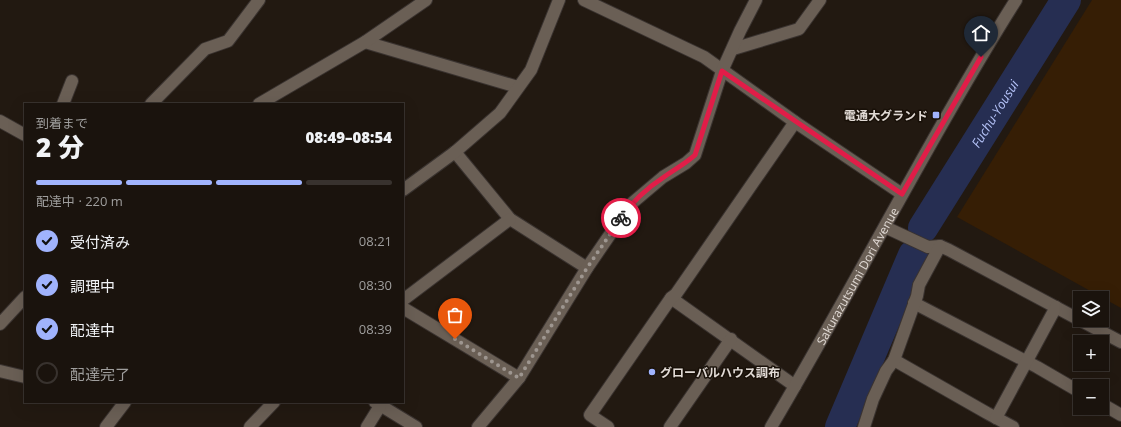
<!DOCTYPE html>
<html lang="ja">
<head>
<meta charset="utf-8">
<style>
	body { margin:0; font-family:"Open Sans","Noto Sans JP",sans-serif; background:#231c16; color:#f1f3f6; height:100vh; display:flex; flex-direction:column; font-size:15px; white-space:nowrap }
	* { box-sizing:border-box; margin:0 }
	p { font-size:13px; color:#9f9e9d }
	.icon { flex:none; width:22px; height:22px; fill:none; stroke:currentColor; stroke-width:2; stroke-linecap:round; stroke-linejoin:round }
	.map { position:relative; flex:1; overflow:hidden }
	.drawer { position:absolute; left:24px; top:103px; width:380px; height:300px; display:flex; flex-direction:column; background:#1a130d; border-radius:0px; box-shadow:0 4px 16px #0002,0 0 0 1px #38322e }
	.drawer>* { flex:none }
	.fabs { position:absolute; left:1073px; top:291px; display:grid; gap:8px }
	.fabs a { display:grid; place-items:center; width:36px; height:36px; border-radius:0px; background:#1a130d; box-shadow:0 4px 16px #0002,0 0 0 1px #38322e; font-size:20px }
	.pin { position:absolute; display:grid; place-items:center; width:34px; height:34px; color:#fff; margin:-41px -17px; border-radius:50% 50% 50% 0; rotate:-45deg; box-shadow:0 0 4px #0007 }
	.pin .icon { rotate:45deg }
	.courier { position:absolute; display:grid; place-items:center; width:40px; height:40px; margin:-20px; border:3px solid #e11d48; border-radius:50%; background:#fff; color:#222; box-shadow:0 1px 5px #0007 }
	.headline em { font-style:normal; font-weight:800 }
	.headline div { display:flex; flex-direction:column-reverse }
	.headline { display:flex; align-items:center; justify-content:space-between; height:68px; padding:0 12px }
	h1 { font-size:26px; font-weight:800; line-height:30px }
	.bar { display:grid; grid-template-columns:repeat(4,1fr); gap:6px 4px; align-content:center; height:48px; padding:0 12px }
	.bar i { height:5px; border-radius:3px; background:#38322e }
	.bar .selected { background:#a0b3fd }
	.bar p { grid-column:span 4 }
	ol { padding:0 12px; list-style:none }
	li { display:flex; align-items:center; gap:12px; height:44px }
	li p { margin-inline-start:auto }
	li .icon { padding:4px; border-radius:50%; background:#a0b3fd; color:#111; stroke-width:4 }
	li:last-child { color:#9f9e9d }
	li i { width:22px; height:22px; border:2px solid #38322e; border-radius:50% }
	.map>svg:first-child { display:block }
	.green { fill:#361e05 }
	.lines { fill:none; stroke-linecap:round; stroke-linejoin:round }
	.river { stroke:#262e52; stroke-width:30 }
	.minor-casing { stroke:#3a3330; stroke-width:14 }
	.minor { stroke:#6a5f55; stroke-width:12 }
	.done { stroke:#9e9690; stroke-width:4; stroke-dasharray:0 7.2 }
	.route { stroke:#e11d48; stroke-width:5 }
	.poi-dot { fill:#a0b3fd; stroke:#181008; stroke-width:1.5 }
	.labels { text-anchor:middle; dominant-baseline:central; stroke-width:3; stroke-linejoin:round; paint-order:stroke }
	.poi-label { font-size:12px; font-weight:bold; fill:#e1dad5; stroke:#181008; text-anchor:end }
	.street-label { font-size:12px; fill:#e1dad5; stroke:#181008 }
	.water-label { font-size:13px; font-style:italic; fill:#b4c2f7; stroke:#181008 }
</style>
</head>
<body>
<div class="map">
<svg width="1121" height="427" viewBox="0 0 1121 427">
	<rect width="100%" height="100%" fill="#221911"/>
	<polygon class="green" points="1092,0 1121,0 1121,308 957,217"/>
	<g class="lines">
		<g class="river">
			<path id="s1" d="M 923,228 L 1066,0"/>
			<polyline points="840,427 913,255"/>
		</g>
		<defs>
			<g id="minor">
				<polyline points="584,0 704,57 795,122 902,194"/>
				<polyline points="365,42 518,87"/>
				<polyline points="733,49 799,29 820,0"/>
				<polyline points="63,104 72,81"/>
				<polyline points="151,104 205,49 228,41 259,0"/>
				<polyline points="259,104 365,42 426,0"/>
				<polyline points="0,121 25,135"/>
				<polyline points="455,152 510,219 587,268"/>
				<polyline points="403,190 455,152 500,113 531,70 559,0"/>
				<polyline points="885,227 928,247 940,246 949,250 1121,342"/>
				<polyline points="671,298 795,386"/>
				<polyline points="403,300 510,219"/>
				<polyline points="914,303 1037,367 1080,392"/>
				<polyline points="403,308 519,378"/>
				<polyline points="0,324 25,297"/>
				<polyline points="894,360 987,413 1013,427"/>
				<polyline points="0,371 25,377"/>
				<polyline points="375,402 416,427"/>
				<polyline points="1102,404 1121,415"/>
				<polyline points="996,418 1056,307"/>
				<polyline points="106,427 125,402"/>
				<polyline points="250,427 274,402"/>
				<polyline points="367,427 380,406"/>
				<polyline points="478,427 519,378 587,268 631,204 663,177 686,163 695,155 722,71 740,31 756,0"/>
				<polyline points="608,427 590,415 671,298 676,294 795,122"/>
				<polyline points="670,427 731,339"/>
				<path id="s2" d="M 771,427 C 831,326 886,222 945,119 C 968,79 991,39 1016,0"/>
				<polyline points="864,427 873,399 886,371 894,360 917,296 919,285 940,246"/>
			</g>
		</defs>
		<use href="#minor" class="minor-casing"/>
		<use href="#minor" class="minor"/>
	</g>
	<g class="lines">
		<polyline class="done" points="455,339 519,378 587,268 621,218"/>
		<path class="route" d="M 621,218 C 632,202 647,188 664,177 C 675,169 685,164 695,155 L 722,71 L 902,194 L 981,57"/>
	</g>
	<g class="poi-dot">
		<rect x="932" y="111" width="8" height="8" rx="2"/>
		<circle cx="652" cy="372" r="4"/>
	</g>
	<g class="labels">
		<g class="poi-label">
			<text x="928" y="115">電通大グランド</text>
			<text x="660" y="372" text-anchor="start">グローバルハウス調布</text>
		</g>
		<g class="street-label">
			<text stroke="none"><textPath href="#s2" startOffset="174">Sakurazutsumi Dori Avenue</textPath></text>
		</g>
		<g class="water-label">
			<text stroke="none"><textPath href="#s1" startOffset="135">Fuchu-Yousui</textPath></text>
		</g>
	</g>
</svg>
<div class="fabs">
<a><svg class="icon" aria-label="layers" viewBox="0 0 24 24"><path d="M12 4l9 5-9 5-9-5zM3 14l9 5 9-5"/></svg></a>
<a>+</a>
<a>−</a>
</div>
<div class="pin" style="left:455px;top:339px;background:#ea580c"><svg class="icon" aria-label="bag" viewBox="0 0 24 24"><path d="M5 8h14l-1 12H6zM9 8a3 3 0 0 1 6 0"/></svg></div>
<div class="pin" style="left:981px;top:57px;background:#1f2937"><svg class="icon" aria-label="home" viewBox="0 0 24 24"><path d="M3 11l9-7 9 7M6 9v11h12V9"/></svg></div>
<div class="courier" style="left:621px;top:218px"><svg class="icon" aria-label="bike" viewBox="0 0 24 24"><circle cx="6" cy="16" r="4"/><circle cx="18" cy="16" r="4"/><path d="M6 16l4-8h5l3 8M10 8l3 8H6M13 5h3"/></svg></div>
<section class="drawer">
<div class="headline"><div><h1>2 分</h1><p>到着まで</p></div><em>08:49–08:54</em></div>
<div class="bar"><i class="selected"></i><i class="selected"></i><i class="selected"></i><i></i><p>配達中 · 220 m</p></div>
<ol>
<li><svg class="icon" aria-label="check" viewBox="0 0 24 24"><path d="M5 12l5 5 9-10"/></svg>受付済み<p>08:21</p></li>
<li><svg class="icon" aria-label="check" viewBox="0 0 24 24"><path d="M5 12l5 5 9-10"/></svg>調理中<p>08:30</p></li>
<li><svg class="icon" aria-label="check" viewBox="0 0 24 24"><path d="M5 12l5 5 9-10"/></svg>配達中<p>08:39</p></li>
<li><i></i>配達完了</li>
</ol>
</section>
</div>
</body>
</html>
